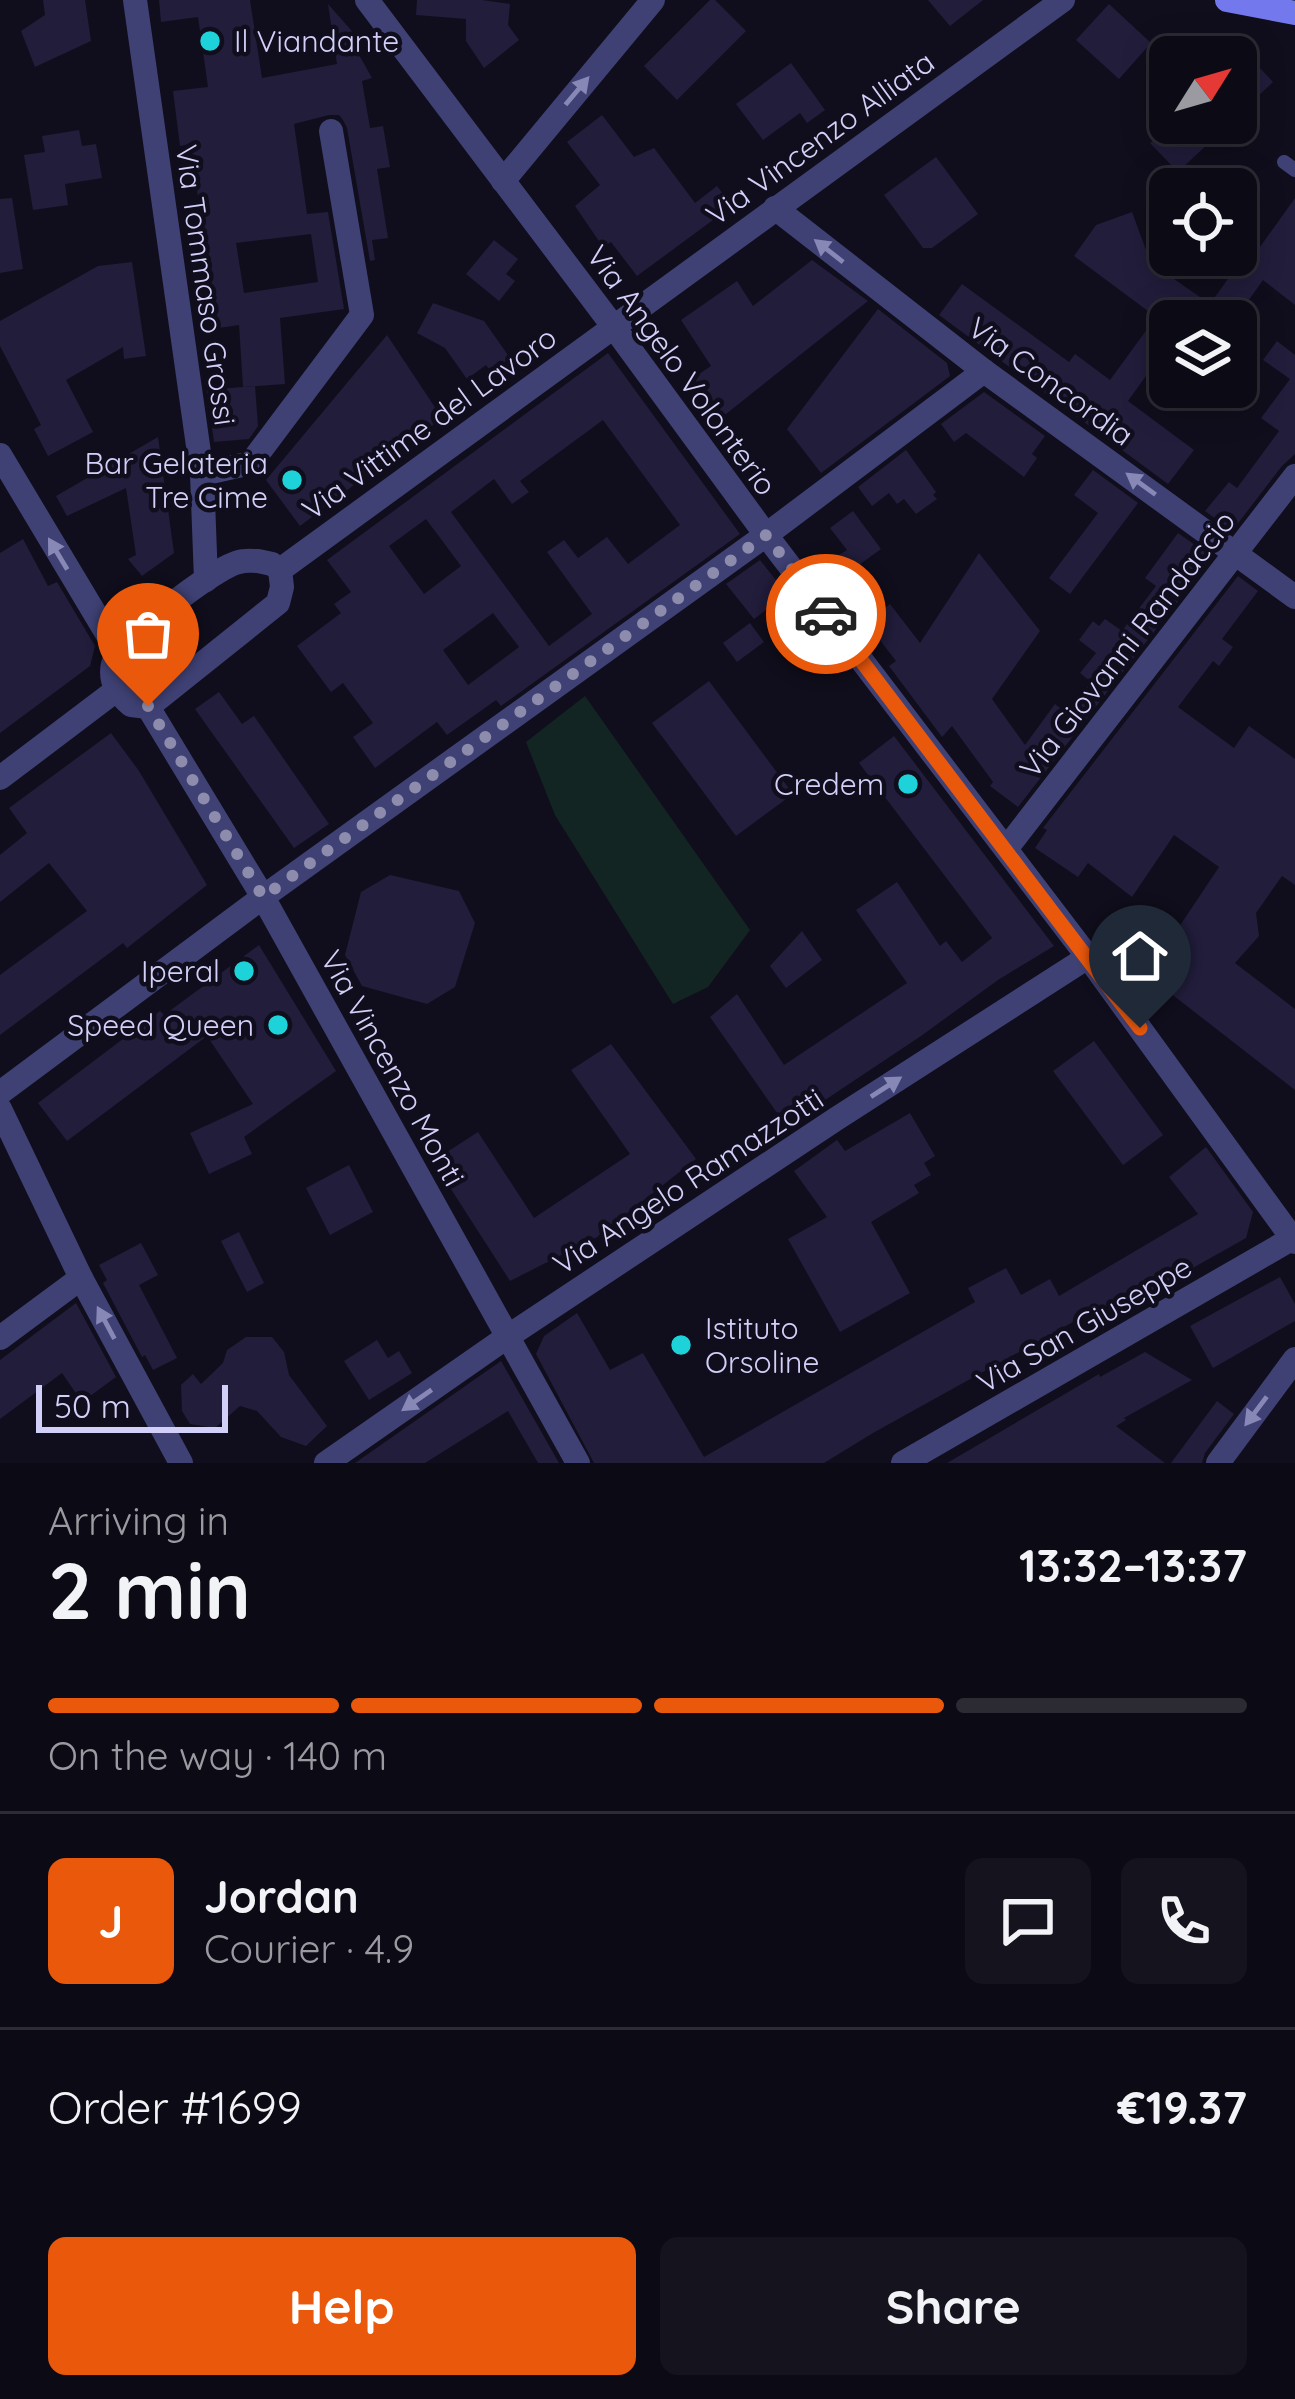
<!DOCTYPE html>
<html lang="en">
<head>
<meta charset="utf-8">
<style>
	body { margin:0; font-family:Quicksand,sans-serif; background:#15131e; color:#f1f3f6; height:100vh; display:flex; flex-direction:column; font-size:45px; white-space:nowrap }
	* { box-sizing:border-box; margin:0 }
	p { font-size:39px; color:#9a9aa0 }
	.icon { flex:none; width:66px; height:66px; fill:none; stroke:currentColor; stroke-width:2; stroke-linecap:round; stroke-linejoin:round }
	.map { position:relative; height:1463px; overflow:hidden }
	.sheet { display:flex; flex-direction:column; background:#0c0a15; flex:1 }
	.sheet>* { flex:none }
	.needle { width:78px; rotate:53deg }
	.tools { position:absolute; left:1149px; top:36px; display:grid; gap:24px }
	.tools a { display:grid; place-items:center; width:108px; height:108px; border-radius:18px; background:#0c0a15; box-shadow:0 6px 30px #0003,0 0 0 3px #2c2b34; font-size:60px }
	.scale { position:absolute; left:36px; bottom:30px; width:192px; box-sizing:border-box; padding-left:12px; border:6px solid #d2d0f9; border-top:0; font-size:33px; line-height:42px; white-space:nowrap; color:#d2d0f9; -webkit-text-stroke:9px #100e1c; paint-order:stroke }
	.pin { position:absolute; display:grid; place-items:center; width:102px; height:102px; color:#fff; margin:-123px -51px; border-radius:50% 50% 50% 0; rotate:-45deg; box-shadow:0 0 12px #0007 }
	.pin .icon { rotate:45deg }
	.courier { position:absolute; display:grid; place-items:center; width:120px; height:120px; margin:-60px; border:9px solid #ea580c; border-radius:50%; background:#fff; color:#222; box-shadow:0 3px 15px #0007 }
	.overview em { font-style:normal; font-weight:700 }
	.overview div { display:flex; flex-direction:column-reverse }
	.overview { display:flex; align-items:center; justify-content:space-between; height:204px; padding:0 48px }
	h1 { font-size:78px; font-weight:700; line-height:90px }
	.bar { display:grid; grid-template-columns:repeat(4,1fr); gap:18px 12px; align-content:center; height:144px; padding:0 48px }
	.bar i { height:15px; border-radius:9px; background:#2c2b34 }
	.bar .active { background:#ea580c }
	.bar p { grid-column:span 4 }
	.line { display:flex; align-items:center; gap:30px; padding:0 48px; border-top:3px solid #2c2b34 }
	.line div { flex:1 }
	.round { display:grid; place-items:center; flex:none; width:126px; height:126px; border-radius:18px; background:#15131e }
	.primary-button { display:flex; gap:24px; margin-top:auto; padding:24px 48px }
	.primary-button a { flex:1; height:138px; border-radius:18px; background:#ea580c; color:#fff; font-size:48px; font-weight:700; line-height:138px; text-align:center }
	.primary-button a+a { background:#15131e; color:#f1f3f6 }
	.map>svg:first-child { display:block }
	.green { fill:#122523 }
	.building { fill:#211d3b; fill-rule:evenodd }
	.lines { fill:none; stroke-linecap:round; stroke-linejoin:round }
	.lane { stroke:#3f4175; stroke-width:14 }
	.street { stroke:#3f4175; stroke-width:24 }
	.secondary { stroke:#7379ec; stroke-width:24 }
	.oneway { fill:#8888b7 }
	.done { stroke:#8e8cac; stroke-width:12; stroke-dasharray:0 21.6 }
	.route { stroke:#ea580c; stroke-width:15 }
	.poi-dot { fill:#1dd2d8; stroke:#100e1c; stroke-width:4.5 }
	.labels { text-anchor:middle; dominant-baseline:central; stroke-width:9; stroke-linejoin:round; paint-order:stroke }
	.poi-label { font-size:30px; fill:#d2d0f9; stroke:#100e1c; text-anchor:end }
	.street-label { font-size:30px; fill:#d2d0f9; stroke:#100e1c }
</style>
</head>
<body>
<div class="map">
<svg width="1295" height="1463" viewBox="0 0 1295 1463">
	<rect width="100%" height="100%" fill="#100e1c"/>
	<polygon class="green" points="585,696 750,930 708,987 673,1004 555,815 526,742"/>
	<g class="building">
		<polygon points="43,0 85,0 91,41 35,67 21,31 45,15"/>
		<path d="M 159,0 L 250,0 L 262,78 L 337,64 L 328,4 L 366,47 L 358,53 L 372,78 L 362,81 L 370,128 L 383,126 L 390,167 L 377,169 L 388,238 L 372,240 L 375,260 L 370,261 L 347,128 L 343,120 L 339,115 L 329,115 L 294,124 L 307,214 L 328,212 L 344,309 L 280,318 L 285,384 L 243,387 L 239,325 L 212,329 L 199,248 L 188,249 L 186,230 L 202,228 L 191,144 L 180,146 L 173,91 L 208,87 L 198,17 L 161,22 ZM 311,234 L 318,282 L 244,293 L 236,243 Z"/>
		<polygon points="417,0 482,0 510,4 508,25 519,40 484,68 466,41 466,19 416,15"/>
		<polygon points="710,0 715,0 746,31 677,100 644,66"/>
		<polygon points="928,0 983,0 950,26"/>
		<polygon points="1109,4 1151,43 1119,79 1076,40"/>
		<polygon points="1236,42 1273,82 1236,117"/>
		<polygon points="791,63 825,110 807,123 800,113 763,140 736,104"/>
		<polygon points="602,115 634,157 654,148 695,203 717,186 732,206 637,276 611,242 603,247 575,206 600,185 567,142"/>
		<polygon points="1149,123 1230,123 1178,172 1150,143 1160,134"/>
		<polygon points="79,130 82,146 96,144 102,178 65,184 68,205 33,210 24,155 45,152 42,136"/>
		<polygon points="936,157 978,214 932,248 923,248 884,195"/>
		<polygon points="12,198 23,269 0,273 0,199"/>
		<polygon points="1295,198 1295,305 1263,280 1234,321 1170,321 1170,372 1156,362 1128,401 1194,450 1168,484 939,315 962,284 1069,362 1075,354 1110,380 1156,317 1074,256 1096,225 1132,212 1146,250 1170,217 1170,255 1191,255 1174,279 1210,304 1240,262 1247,265"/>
		<polygon points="494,240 518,259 506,274 515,281 499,301 466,274"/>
		<polygon points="812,260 868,301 721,418 693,378 711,366 681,320 737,281 753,306"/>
		<polygon points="132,262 146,356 124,359 123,347 66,380 93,432 48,456 34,429 41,425 0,346 0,321 98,266"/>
		<polygon points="433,303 484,321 510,358 491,372 486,365 467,379 445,348 417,333"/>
		<polygon points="878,309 947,363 950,376 821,473 787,429"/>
		<polygon points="387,335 442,418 300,526 266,480"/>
		<polygon points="1277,341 1295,355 1295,454 1282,466 1232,531 1205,511 1229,482 1237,488 1279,431 1261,418 1290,379 1263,360"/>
		<path d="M 608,353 L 740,534 L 501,706 L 496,700 L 447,735 L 437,722 L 375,768 L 353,737 L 373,723 L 343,683 L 331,692 L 297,646 L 341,613 L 334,604 L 351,592 L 327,560 ZM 603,420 L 680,525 L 628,564 L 607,537 L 578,558 L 564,540 L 547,552 L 592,614 L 549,646 L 451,512 L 494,479 L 512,504 L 529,492 L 520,481 ZM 426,519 L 461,566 L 424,594 L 389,546 ZM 493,613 L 519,647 L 468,685 L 443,650 Z"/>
		<polygon points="255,386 258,426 249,439 214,442 207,390"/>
		<polygon points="984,392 1045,436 1032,454 1037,458 1024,477 966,433 954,442 941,424"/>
		<polygon points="158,437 174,553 142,576 128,559 136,555 126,488 67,516 56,496"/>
		<polygon points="906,450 936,492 933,495 937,499 916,514 904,499 897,504 889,493 872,506 858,487"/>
		<polygon points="1093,470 1138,503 1070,594 1049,578 1098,513 1074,495"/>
		<polygon points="853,511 881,549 848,573 836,557 847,550 830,528"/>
		<polygon points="1178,533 1212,557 1018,807 990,786 993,782 952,726 942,737 889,666 896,661 866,622 890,604 920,643 979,553 1040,631 992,699 1025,745 1055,704 1067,714 1091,682 1080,673 1096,653 1079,640 1093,621 1099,626 1105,619 1122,631 1156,586 1145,578"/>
		<polygon points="23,539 48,586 57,582 95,646 90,666 0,733 0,553"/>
		<polygon points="760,560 787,594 754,619 726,584"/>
		<polygon points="1238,576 1258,591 1222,639 1233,647 1219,666 1213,661 1178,707 1234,748 1249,726 1295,759 1295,885 1282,876 1256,913 1259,936 1235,963 1295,1009 1295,1090 1165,989 1115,955 1138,921 1169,942 1219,867 1174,835 1132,897 1088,863 1078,877 1035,848 1047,830 1043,828"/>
		<polygon points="750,623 764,642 737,662 723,643"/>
		<polygon points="709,681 793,794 736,836 652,723"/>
		<polygon points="219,692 242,724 254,716 329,824 294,848 195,709"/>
		<polygon points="111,733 139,771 207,885 127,948 123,943 0,1035 0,975 87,911 49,863 0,902 0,855 27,833 9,808"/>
		<polygon points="894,736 1054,946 998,980 921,1036 804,1114 801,1108 782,1120 710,1017 737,994 784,1065 907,983 856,910 897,882 940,946 946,941 962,962 992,938 859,763"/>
		<polygon points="390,875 459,891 475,923 455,987 427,1004 362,986 345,955 361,892"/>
		<polygon points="802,931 822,960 786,988 770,966"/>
		<polygon points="259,945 336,1071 244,1137 252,1154 209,1174 190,1133 253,1104 207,1036 67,1141 38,1103 160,1011 164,1015"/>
		<polygon points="1094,1041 1163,1135 1123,1165 1053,1071"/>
		<polygon points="611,1044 696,1159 597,1237 510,1281 433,1161 478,1132 534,1218 630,1154 571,1070"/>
		<polygon points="910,1113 935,1156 924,1163 931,1175 914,1185 919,1193 871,1222 910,1293 840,1332 788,1239 827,1217 794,1171 837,1140 845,1151"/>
		<polygon points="1206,1147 1253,1212 1246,1238 1079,1332 1073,1322 873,1433 824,1463 594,1463 536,1354 544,1336 577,1313 610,1370 643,1353 704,1457 975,1302 968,1288 1006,1268 1021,1295 1050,1279 1059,1296 1198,1214 1169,1177"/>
		<polygon points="349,1165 373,1212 330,1235 306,1188"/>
		<polygon points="239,1232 264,1283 247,1292 221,1241"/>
		<polygon points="141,1243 158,1275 139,1285 177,1358 153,1370 145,1355 142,1357 103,1283 107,1280 99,1265"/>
		<polygon points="1280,1277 1295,1304 1295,1321 1213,1368 1190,1326"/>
		<polygon points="76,1303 116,1377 82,1402 62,1373 0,1419 0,1360"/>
		<polygon points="246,1337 272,1337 284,1352 289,1375 327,1426 306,1446 281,1437 257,1411 240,1406 215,1428 190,1424 182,1411 181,1385 193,1374 201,1384 223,1363 227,1350"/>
		<polygon points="377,1340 388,1358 399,1351 412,1373 369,1400 344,1361"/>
		<polygon points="1145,1352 1192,1380 1124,1418 1126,1420 1116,1426 1165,1463 947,1463 1099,1374 1100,1377"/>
		<polygon points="501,1361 559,1463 538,1463 508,1411 425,1463 355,1463"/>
		<polygon points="1217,1401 1234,1414 1205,1453 1202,1463 1171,1463"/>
	</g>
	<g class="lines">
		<polyline class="lane" points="1284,162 1295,170"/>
		<g class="street">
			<polyline points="135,0 202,474 206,580"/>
			<polyline points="367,0 613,326 766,535 1088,957 1295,1242"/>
			<polyline points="503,181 653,0"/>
			<polyline points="775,208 984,371 1295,597"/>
			<polyline points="0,455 118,652"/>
			<polyline points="202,474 251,463 362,315 331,131"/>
			<path d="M 258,561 L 272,564 L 280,570 L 282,587 L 278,603 L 148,707 L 131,705 C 118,694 109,682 113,664 C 118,642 215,567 239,562 C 245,560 252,561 258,561 Z"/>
			<polyline points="280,570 1063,0"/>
			<polyline points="148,707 263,897 578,1463"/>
			<polyline points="0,778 115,691"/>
			<polyline points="1006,849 1295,476"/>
			<polyline points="0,1093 263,897 766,535 984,371"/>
			<polyline points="0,1109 81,1278 181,1463"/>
			<polyline points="0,1338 81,1278"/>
			<polyline points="326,1463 507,1337 836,1119 1088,957"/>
			<polyline points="903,1463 1295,1237"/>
			<polyline points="1218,1463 1295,1359"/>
		</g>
		<polyline class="secondary" points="1227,0 1295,13"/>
	</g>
	<defs><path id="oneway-solid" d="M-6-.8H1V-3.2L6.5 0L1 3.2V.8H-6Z" transform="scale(3)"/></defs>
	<g class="oneway">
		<use href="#oneway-solid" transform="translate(577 91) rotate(-50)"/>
		<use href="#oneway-solid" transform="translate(829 251) rotate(-142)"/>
		<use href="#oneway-solid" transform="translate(1141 484) rotate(-144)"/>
		<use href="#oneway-solid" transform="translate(58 554) rotate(-121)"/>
		<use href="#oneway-solid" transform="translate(886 1087) rotate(-33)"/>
		<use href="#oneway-solid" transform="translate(106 1323) rotate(-118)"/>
		<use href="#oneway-solid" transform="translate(417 1400) rotate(145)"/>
		<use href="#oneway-solid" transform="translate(1256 1411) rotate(127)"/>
	</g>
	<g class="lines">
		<polyline class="done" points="148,706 263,897 766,535 826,614"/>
		<polyline class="route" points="826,614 1140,1028"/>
	</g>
	<g class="poi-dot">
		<circle cx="210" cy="41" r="12"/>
		<circle cx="292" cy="480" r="12"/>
		<circle cx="908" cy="784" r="12"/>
		<circle cx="244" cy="971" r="12"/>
		<circle cx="278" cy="1025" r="12"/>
		<circle cx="681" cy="1345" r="12"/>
	</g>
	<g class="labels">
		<g class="poi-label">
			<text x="234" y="41" text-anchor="start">Il Viandante</text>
			<text x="268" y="463">Bar Gelateria<tspan x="268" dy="34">Tre Cime</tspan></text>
			<text x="884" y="784">Credem</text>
			<text x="220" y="971">Iperal</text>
			<text x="254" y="1025">Speed Queen</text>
			<text x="705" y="1328" text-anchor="start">Istituto<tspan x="705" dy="34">Orsoline</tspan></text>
		</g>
		<g class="street-label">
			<text transform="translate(820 138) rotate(-36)">Via Vincenzo Alliata</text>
			<text transform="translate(206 285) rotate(82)">Via Tommaso Grossi</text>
			<text transform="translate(682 370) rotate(54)">Via Angelo Volonterio</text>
			<text transform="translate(1051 381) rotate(36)">Via Concordia</text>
			<text transform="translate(429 423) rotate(-36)">Via Vittime del Lavoro</text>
			<text transform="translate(1127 644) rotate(-52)">Via Giovanni Randaccio</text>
			<text transform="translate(393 1068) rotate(61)">Via Vincenzo Monti</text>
			<text transform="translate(688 1181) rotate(-33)">Via Angelo Ramazzotti</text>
			<text transform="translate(1084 1324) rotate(-30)">Via San Giuseppe</text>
		</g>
	</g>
</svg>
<div class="tools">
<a><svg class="needle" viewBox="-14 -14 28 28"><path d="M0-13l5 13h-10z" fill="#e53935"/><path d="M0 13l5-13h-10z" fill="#9a9aa0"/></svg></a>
<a><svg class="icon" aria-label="locate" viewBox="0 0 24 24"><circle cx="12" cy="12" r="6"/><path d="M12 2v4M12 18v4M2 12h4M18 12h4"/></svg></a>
<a><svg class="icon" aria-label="layers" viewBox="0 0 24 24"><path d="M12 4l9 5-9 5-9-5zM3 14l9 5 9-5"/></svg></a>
</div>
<div class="scale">50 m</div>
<div class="pin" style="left:148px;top:706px;background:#ea580c"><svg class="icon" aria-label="bag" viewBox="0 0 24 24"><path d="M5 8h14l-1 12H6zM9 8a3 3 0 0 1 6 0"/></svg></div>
<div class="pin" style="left:1140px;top:1028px;background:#1f2937"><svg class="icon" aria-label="home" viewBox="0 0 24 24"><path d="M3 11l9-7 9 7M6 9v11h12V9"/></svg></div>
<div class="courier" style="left:826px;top:614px"><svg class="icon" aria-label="car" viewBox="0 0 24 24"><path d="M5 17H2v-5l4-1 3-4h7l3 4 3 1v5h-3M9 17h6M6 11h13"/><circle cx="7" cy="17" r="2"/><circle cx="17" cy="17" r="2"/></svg></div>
</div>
<section class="sheet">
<div class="overview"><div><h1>2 min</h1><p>Arriving in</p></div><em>13:32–13:37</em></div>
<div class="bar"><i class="active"></i><i class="active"></i><i class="active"></i><i></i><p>On the way · 140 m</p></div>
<div class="line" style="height:216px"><b class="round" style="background:#ea580c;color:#fff">J</b><div><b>Jordan</b><p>Courier · 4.9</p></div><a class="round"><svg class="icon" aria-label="chat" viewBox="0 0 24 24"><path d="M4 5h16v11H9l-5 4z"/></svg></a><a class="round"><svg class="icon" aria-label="phone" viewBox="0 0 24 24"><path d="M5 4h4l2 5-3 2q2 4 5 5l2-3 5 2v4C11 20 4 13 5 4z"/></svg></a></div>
<div class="line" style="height:156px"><div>Order #1699</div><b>€19.37</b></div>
<div class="primary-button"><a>Help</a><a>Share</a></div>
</section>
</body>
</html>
